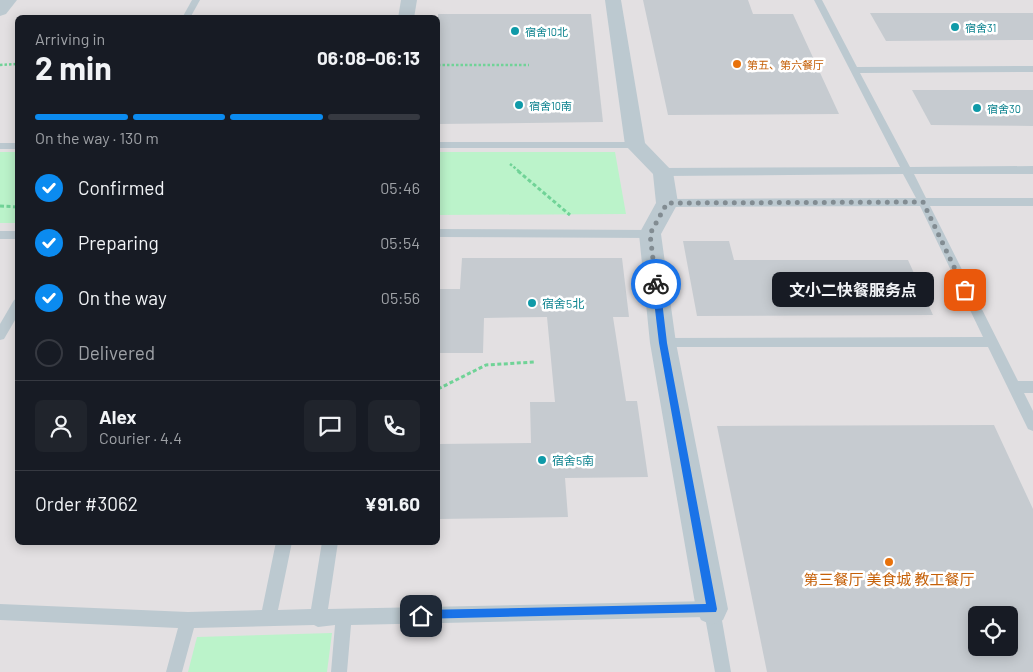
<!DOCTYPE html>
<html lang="en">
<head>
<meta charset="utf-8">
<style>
	body { margin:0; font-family:Barlow,"Noto Sans SC",sans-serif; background:#20242c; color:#f1f3f6; height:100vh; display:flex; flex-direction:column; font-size:19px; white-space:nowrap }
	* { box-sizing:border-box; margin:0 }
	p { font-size:16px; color:#9ea1a6 }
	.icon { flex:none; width:28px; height:28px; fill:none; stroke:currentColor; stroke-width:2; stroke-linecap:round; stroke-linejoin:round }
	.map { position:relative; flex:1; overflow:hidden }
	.sheet { position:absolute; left:15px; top:15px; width:425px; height:530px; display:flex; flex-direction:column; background:#171b24; border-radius:8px; box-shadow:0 2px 12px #0003 }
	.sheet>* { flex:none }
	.controls { position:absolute; left:968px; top:606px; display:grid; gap:10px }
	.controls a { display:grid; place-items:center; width:50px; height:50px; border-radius:8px; background:#171b24; box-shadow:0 2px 12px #0003; font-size:25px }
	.pin { position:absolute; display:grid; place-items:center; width:42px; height:42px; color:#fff; margin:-21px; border-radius:10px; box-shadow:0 2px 8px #0006 }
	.courier { position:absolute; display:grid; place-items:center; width:50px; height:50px; margin:-25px; border:4px solid #1a73e8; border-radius:50%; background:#fff; color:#222; box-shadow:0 1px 6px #0007 }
	.bubble { position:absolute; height:35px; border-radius:8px; background:#171b24; box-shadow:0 2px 12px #0003; font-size:16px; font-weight:700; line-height:35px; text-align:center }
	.summary em { font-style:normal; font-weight:700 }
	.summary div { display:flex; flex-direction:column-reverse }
	.summary { display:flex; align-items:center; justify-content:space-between; height:85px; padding:0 20px }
	h1 { font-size:32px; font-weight:700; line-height:38px }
	.bar { display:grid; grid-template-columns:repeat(4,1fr); gap:8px 5px; align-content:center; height:60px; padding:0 20px }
	.bar i { height:6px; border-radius:4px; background:#363941 }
	.bar .active { background:#0b8bf0 }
	.bar p { grid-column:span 4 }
	.line { display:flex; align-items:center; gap:12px; padding:0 20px; border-top:1px solid #363941 }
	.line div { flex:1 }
	.round { display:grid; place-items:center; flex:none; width:52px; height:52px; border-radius:8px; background:#20242c }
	ol { padding:0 20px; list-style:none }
	li { display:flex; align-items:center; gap:15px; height:55px }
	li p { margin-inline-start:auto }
	li .icon { padding:5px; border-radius:50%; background:#0b8bf0; color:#fff; stroke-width:4 }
	li:last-child { color:#9ea1a6 }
	li i { width:28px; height:28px; border:2px solid #363941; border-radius:50% }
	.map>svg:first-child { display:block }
	.education { fill:#e3e0e2; fill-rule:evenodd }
	.green { fill:#bbf3ca }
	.building { fill:#c6cbd0; fill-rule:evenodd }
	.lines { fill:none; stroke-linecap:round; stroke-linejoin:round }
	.path-far1 { stroke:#70d397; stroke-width:2.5; stroke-dasharray:2.5 2; stroke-linecap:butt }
	.path { stroke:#70d397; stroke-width:3; stroke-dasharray:4 2.5; stroke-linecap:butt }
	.service { fill:#bcc9d0; fill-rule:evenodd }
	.minor { fill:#bcc9d0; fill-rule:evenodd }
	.route { fill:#1a73e8 }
	.done { stroke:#828c92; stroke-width:5; stroke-dasharray:0 9 }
	.culture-dot { fill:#0f9aa8; stroke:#fff; stroke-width:2 }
	.food-dot { fill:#e8710a; stroke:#fff; stroke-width:2 }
	.labels { text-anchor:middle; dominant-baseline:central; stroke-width:5; stroke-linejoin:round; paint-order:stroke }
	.far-culture-label { font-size:11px; fill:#0d838f; stroke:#fff; text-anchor:start }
	.far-food-label { font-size:11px; fill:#c56008; stroke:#fff; text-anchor:start }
	.culture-label { font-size:12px; fill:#0d838f; stroke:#fff; text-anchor:start }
	.near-food-label { font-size:15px; fill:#c56008; stroke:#fff }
</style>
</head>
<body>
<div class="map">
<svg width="1033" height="672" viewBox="0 0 1033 672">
	<rect width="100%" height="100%" fill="#f2eff0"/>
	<path class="education" d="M 0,0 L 1033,0 L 1033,672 L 0,672 ZM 18,18 L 438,18 L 438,542 L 18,542 ZM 976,615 L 1009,615 L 1009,648 L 976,648 Z"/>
	<g class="green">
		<rect x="0" y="152" width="17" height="71"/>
		<polygon points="438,152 615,152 626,214 438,215"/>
		<polygon points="332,633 327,672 188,672 197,637"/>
	</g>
	<g class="building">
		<polygon points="643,0 748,0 753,14 793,14 839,114 668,115"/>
		<polygon points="870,13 1033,13 1033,40 886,41"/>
		<polygon points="438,14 591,14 603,122 438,124"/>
		<polygon points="912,90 1033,90 1033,126 931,125"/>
		<polygon points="683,241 729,241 734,260 908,260 933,315 697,316"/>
		<polygon points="462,258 622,258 629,317 613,317 626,401 637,401 648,477 565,478 568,517 438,519 438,444 531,443 530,402 555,402 547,317 484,318 483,353 438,353 438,289 460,289"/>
		<path d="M 994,425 L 1033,509 L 1033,672 L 767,672 L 717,426 ZM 976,615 L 1009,615 L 1009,648 L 976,648 Z"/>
	</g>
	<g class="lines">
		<g class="path-far1">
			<polyline points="0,65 18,64"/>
			<polyline points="438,65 529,65"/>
			<polyline points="510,164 520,172"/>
		</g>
		<g class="path">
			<polyline points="518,171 570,215"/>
			<polyline points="0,206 18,207"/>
			<polyline points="438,389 486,365 534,362"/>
		</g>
		<g class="service">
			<polygon points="192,0 200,0 190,18 182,18"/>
			<polygon points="814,0 822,0 857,67 1033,66 1033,72 860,73 910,167 1033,166 1033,174 914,174 926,198 1033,198 1033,206 930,206 1018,381 1033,381 1033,393 1024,393 1033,411 1033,431 1028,429 988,347 659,347 657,343 659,339 663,338 983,337 920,206 667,207 662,203 667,199 916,198 903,174 663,176 658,172 663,168 900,167"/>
			<polygon points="438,142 635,142 640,145 635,148 438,148"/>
			<rect x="0" y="143" width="18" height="6"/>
			<polygon points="438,229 650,230 656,234 650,238 438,237"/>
			<rect x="0" y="231" width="18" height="8"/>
			<polygon points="18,298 18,315 4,339 0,340 0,324 14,300"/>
			<polygon points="276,542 292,542 278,610 311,609 322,542 338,542 328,609 712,601 718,603 720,609 731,672 715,672 705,617 351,625 347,672 331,672 335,625 318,627 314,625 194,628 182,672 166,672 178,628 0,620 0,604 188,612 262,610"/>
		</g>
		<g class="minor">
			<polygon points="17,0 6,14 0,16 0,0"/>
			<polygon points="401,0 417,0 414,18 398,18"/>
			<polygon points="605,0 621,0 645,143 673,172 678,203 661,234 676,343 728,609 723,620 712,625 701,620 696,609 650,343 639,234 656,203 653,174 625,145"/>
		</g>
	</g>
	<polygon class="route" points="656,280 660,284 667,343 717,609 716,612 417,619 416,616 421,610 706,604 659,343 652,284"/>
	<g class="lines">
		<polyline class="done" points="656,284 650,234 667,203 923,202 965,290"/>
	</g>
	<g class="culture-dot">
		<circle cx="955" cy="27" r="5"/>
		<circle cx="515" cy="31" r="5"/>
		<circle cx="519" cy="105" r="5"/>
		<circle cx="977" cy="108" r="5"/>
		<circle cx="532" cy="303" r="5"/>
		<circle cx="542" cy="460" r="5"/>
	</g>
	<g class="food-dot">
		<circle cx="737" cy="64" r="5"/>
		<circle cx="889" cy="562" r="5"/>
	</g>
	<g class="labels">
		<g class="far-culture-label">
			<text x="965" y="27">宿舍31</text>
			<text x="525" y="31">宿舍10北</text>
			<text x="529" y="105">宿舍10南</text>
			<text x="987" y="108">宿舍30</text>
		</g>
		<g class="far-food-label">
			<text x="747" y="64">第五、第六餐厅</text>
		</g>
		<g class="culture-label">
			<text x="542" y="303">宿舍5北</text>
			<text x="552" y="460">宿舍5南</text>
		</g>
		<g class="near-food-label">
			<text x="889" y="579">第三餐厅 美食城 教工餐厅</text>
		</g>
	</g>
</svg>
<div class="controls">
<a><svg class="icon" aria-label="locate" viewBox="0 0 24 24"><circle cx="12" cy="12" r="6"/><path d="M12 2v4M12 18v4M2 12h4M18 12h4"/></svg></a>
</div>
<div class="pin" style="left:965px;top:290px;background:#ea580c"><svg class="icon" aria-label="bag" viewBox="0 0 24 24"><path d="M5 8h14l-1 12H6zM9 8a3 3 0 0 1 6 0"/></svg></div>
<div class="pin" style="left:421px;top:616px;background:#1f2937"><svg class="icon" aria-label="home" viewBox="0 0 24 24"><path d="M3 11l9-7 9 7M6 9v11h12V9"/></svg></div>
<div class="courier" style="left:656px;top:284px"><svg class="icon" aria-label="bike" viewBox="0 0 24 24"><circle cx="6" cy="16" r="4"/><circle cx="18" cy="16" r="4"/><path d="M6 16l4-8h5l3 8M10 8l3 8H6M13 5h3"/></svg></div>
<div class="bubble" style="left:772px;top:272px;width:162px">文小二快餐服务点</div>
<section class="sheet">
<div class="summary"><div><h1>2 min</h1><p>Arriving in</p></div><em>06:08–06:13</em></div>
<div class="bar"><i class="active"></i><i class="active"></i><i class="active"></i><i></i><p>On the way · 130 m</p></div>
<ol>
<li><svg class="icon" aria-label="check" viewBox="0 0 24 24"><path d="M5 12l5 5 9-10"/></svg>Confirmed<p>05:46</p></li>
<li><svg class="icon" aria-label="check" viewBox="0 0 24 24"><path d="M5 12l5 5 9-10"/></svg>Preparing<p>05:54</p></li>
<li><svg class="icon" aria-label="check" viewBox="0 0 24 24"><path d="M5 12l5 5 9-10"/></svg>On the way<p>05:56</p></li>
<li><i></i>Delivered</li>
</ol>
<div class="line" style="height:90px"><a class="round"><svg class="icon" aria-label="person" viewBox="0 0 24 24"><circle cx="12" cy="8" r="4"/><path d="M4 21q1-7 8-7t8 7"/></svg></a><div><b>Alex</b><p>Courier · 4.4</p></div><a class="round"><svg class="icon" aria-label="chat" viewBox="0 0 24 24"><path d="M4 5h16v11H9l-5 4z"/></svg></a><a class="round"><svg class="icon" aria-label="phone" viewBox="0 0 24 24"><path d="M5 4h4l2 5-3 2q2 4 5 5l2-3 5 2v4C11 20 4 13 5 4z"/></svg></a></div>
<div class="line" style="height:65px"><div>Order #3062</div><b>¥91.60</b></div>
</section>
</div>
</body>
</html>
